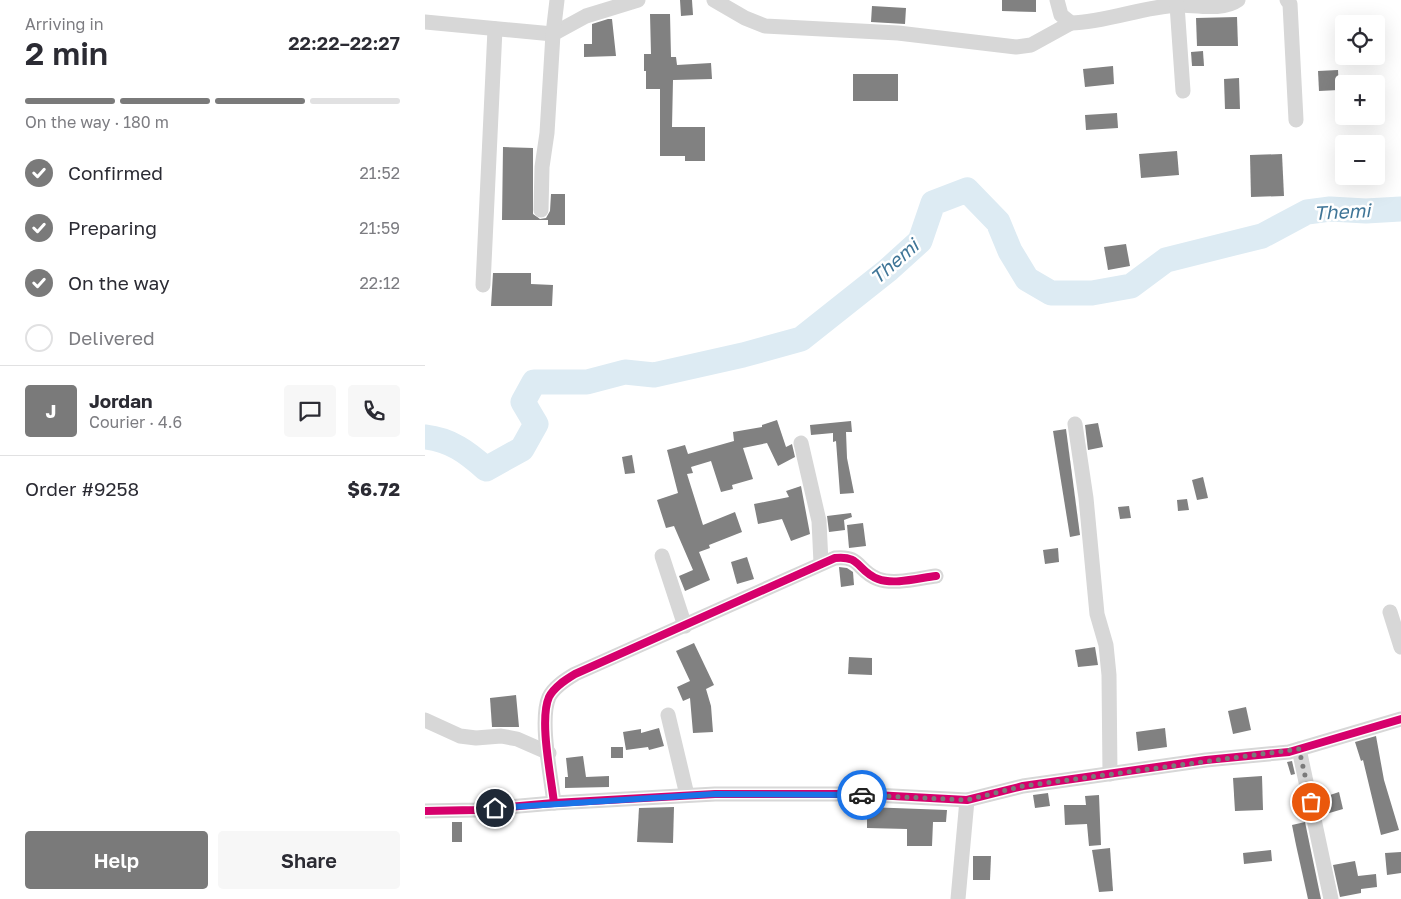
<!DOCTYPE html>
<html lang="en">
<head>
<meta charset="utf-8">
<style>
	body { margin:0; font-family:"Golos Text",sans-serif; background:#f7f7f7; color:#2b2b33; height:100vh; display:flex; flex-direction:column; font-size:19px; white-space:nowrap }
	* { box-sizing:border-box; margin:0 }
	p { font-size:16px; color:#7c7c81 }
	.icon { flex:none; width:28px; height:28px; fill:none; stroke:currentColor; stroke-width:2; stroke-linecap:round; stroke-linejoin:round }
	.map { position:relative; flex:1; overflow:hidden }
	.side { display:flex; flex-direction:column; background:#fff; width:425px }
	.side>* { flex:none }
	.tools { position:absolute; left:910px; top:15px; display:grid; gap:10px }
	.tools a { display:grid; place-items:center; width:50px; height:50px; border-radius:5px; background:#fff; box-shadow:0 5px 20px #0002; font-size:25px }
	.pin { position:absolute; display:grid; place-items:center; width:42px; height:42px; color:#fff; margin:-21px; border:2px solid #fff; border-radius:50%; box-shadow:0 1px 5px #0007 }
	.courier { position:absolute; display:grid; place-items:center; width:50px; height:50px; margin:-25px; border:4px solid #1a73e8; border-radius:50%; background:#fff; color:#222; box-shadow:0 1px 6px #0007 }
	.head em { font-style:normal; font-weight:600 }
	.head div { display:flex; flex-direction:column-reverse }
	.head { display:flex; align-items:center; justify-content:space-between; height:85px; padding:0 25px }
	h1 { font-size:32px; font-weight:600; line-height:38px }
	.bar { display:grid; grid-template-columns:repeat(4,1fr); gap:8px 5px; align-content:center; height:60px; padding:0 25px }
	.bar i { height:6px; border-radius:4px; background:#e1e1e2 }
	.bar .on { background:#7a7a7a }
	.bar p { grid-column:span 4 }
	.line { display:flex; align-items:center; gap:12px; padding:0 25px; border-top:1px solid #e1e1e2 }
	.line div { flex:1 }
	.round { display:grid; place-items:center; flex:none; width:52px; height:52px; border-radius:5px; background:#f7f7f7 }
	ol { padding:0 25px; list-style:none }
	li { display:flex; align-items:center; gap:15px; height:55px }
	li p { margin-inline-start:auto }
	li .icon { padding:5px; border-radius:50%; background:#7a7a7a; color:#fff; stroke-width:4 }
	li:last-child { color:#7c7c81 }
	li i { width:28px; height:28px; border:2px solid #e1e1e2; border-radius:50% }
	.cta { display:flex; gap:10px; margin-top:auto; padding:10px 25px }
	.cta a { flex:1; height:58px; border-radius:5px; background:#7a7a7a; color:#fff; font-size:20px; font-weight:600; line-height:58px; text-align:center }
	.cta a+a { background:#f7f7f7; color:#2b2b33 }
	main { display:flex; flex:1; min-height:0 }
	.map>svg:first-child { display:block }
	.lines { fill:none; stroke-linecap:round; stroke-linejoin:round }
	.river { stroke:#ddebf3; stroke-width:25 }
	.building { fill:#818181 }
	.street { stroke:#d7d7d7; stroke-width:15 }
	.cycleway-casing { stroke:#fff; stroke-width:11 }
	.cycleway { stroke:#d6006c; stroke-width:8 }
	.done { stroke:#7a7a7a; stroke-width:5; stroke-dasharray:0 9 }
	.route { stroke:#1a73e8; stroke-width:6 }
	.labels { text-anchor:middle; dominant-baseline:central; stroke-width:5; stroke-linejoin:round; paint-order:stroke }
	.water-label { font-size:19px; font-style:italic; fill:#3f7597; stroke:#fff }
</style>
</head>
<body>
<main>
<section class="side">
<div class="head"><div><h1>2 min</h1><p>Arriving in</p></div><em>22:22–22:27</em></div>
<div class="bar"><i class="on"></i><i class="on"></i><i class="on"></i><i></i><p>On the way · 180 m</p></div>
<ol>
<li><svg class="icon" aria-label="check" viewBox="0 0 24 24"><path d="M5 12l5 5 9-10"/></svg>Confirmed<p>21:52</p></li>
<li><svg class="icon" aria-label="check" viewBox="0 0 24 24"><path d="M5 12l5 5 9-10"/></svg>Preparing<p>21:59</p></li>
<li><svg class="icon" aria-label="check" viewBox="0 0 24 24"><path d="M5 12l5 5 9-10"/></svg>On the way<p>22:12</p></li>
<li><i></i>Delivered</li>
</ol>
<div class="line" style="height:90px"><b class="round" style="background:#7a7a7a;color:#fff">J</b><div><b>Jordan</b><p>Courier · 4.6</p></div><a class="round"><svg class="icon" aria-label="chat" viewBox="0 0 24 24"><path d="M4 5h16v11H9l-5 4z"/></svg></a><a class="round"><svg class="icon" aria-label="phone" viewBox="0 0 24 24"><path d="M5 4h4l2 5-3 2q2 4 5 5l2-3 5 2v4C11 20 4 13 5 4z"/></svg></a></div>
<div class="line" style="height:65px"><div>Order #9258</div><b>$6.72</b></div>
<div class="cta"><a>Help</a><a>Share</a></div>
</section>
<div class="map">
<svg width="976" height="899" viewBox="0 0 976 899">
	<rect width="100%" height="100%" fill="#fff"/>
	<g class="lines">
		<path class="river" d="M 0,437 C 26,440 42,452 61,469 L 97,449 L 111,424 L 98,402 L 109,382 L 162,382 L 200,372 L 229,375 L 318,355 L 376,339 L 463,270 L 495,241 L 508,203 L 542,190 L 573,222 L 585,251 L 602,279 L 626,293 L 667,293 L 706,286 L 741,260 L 837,236 L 882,212 L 905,209 L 941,211 L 976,209"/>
	</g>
	<g class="building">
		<polygon points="255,0 267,0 268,15 256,16"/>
		<polygon points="577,0 611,0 611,12 577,11"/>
		<polygon points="447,6 481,8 480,24 446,22"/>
		<polygon points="225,14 245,14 246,57 251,57 252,65 286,63 287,79 248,80 247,127 280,127 280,161 260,161 260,156 235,156 235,89 221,89 221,71 219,71 219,54 226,54"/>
		<polygon points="812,17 813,46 772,46 771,18"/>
		<polygon points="183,19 187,19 191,56 159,57 159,44 167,44 167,24"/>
		<polygon points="778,51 779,66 767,66 766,52"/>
		<polygon points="688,66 689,84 660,87 658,69"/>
		<polygon points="913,70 914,90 894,91 893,71"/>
		<rect x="428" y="74" width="45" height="27"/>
		<polygon points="814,78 815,109 800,109 799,79"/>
		<polygon points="692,113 693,128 661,130 660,115"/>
		<polygon points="78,147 108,148 108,214 115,219 121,218 125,211 126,194 140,194 140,225 123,225 123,220 77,220"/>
		<polygon points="752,151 754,175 716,178 714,154"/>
		<polygon points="857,154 859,196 826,197 825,155"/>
		<polygon points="701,244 705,266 683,270 679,247"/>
		<polygon points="68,273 106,273 106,284 128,285 127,306 66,306"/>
		<polygon points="352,420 361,447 367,444 370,457 353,466 342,443 318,448 328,479 307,485 308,489 296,492 286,461 266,467 268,473 262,474 278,525 310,512 317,532 284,545 285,548 274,552 285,580 260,591 254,576 268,570 249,526 241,528 232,500 253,493 242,450 260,445 263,454 309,441 308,432 337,427 337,425"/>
		<polygon points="426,421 427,432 421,432 422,458 429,493 415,494 411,441 408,442 408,433 386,435 385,425"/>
		<polygon points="673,423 678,447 663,450 660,425"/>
		<polygon points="641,429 655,535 645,537 628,431"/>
		<polygon points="207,455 210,473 200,474 197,457"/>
		<polygon points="778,477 783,498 772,500 767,480"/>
		<polygon points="376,486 385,534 366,541 357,519 333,524 329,504 364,497 361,491"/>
		<polygon points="762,499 764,510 753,511 752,500"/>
		<polygon points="704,506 706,518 695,519 693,507"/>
		<polygon points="426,513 427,517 419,520 420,530 404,532 402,516"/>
		<polygon points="438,523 441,546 424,548 422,525"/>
		<polygon points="633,548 634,562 620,564 618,550"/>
		<polygon points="322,557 329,579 312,584 306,562"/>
		<polygon points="414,567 422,568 428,572 429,585 416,587"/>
		<polygon points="269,643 289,685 281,689 286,706 288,732 268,733 265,698 258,701 252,687 265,681 251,651"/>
		<polygon points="670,647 673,665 653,667 650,650"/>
		<polygon points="424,657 447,658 447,675 423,674"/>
		<polygon points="91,695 94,727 67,727 65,698"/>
		<polygon points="821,707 826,730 808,734 803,711"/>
		<polygon points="234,728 239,746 224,750 223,747 201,750 198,732 216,729 216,733"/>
		<polygon points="740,728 742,747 713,751 711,732"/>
		<polygon points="951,736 959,780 974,830 956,835 938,760 936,761 930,742"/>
		<rect x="186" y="747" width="12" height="11"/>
		<polygon points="158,756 161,777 184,776 184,787 140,788 140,777 143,777 141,758"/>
		<polygon points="867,761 870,774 866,775 862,762"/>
		<polygon points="837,776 838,810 810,811 808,778"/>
		<polygon points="914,792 918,809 901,814 896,798"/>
		<polygon points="623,793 625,806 610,808 608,795"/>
		<polygon points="674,795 676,845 664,846 662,824 640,825 639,805 661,805 660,796"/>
		<polygon points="249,807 248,843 212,842 214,808"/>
		<polygon points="442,807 522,810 521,822 508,822 507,846 482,846 482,829 442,828"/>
		<rect x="27" y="822" width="10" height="20"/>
		<polygon points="880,822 896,899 883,899 871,845 867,825"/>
		<polygon points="685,848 688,891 674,892 667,850"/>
		<polygon points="846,850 847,861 819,864 818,853"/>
		<polygon points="976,852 976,873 962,875 960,853"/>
		<polygon points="548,856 566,856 565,880 548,880"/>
		<polygon points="930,861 933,876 951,874 952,887 936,889 936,893 915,897 908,865"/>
	</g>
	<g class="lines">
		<g class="street">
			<polyline points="289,0 320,18 340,26 473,33 591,47 606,45 646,23"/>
			<path d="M 632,0 L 636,15 L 646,23 C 682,22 717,7 753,5 C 771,5 798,11 813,0"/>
			<polyline points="862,0 865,4 871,120"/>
			<polyline points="752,5 758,91"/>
			<polyline points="0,22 128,34 161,16 213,0"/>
			<polyline points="116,210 117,167 122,133 128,34 132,0"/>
			<polyline points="58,285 70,29"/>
			<polyline points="650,424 661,498 672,614 681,645 684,675 685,774"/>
			<polyline points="376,443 394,521 396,563"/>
			<polyline points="237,556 260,626"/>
			<polyline points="965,612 976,647"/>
			<polyline points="243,715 262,795"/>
			<polyline points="0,720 35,736 51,738 76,736 92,739 124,753"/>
			<polyline points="874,749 906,899"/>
			<path d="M 129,803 C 126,776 114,720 124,697 C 129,687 140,680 150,674 L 410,558 C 436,555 432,571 453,579 C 469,585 494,578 511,576"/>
			<polyline points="0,811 50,810 129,803 290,794 431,794 542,800 598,786 781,760 864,752 976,719"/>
			<polyline points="533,899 542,800"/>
		</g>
		<defs>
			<g id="cycleway">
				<path d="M 129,803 C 126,776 114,720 124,697 C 129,687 140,680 150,674 L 410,558 C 436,555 432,571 453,579 C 469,585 494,578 511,576"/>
				<polyline points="0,811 50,810 129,803 290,794 431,794 542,800 598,786 781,760 864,752 976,719"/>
			</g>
		</defs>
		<use href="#cycleway" class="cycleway-casing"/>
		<use href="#cycleway" class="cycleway"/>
	</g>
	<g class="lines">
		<polyline class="done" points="437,795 542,800 598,786 874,749 886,802"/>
		<polyline class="route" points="70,808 290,794 437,795"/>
	</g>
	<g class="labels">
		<g class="water-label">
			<text transform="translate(917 211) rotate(-3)">Themi</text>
			<text transform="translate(469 261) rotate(-41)">Themi</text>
		</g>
	</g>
</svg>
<div class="tools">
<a><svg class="icon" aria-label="locate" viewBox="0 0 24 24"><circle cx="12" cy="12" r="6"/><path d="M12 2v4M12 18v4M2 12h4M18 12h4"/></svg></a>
<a>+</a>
<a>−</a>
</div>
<div class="pin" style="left:886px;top:802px;background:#ea580c"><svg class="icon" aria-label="bag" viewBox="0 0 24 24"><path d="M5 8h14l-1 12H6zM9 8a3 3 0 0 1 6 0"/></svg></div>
<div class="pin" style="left:70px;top:808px;background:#1f2937"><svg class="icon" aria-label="home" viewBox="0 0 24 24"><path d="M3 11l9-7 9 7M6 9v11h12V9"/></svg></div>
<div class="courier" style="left:437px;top:795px"><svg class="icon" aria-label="car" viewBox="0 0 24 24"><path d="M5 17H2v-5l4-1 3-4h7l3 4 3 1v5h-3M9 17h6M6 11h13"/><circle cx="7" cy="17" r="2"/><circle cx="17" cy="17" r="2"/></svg></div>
</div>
</main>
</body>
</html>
